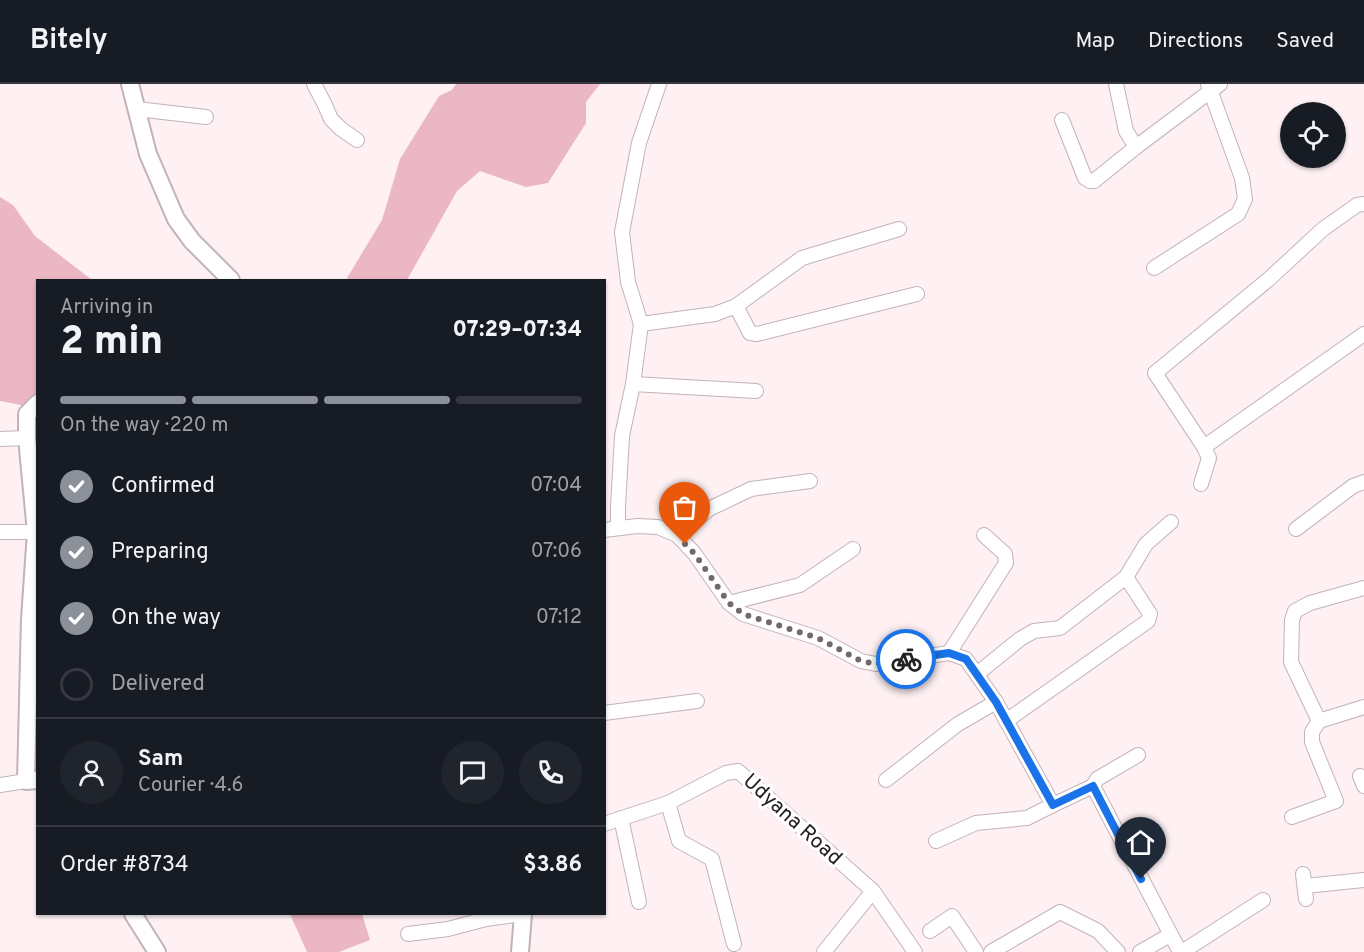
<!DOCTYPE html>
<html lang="en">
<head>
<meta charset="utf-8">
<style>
	body { margin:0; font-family:Overpass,sans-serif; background:#20242c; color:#f1f3f6; height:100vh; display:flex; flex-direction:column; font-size:22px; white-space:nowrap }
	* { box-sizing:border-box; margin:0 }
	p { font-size:20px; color:#9ea1a6 }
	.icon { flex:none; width:33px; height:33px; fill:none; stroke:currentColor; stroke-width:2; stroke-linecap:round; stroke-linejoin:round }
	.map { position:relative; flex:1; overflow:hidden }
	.sheet { position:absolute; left:36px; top:195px; width:570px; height:636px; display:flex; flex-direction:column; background:#171b24; border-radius:0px; box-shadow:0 2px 4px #0004 }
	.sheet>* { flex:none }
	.controls { position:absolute; left:1280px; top:18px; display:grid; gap:12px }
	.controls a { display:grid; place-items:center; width:66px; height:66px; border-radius:50%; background:#171b24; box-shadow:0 2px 4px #0004; font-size:30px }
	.pin { position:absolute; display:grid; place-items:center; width:51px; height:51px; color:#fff; margin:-62px -26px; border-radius:50% 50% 50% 0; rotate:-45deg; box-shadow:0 0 6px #0007 }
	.pin .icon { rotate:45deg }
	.courier { position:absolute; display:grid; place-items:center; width:60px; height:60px; margin:-30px; border:4px solid #1a73e8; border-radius:50%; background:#fff; color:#222; box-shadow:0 2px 8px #0007 }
	.head em { font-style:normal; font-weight:800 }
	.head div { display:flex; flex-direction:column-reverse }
	.head { display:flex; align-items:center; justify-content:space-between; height:102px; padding:0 24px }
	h1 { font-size:39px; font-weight:800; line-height:45px }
	.bar { display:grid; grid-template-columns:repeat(4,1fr); gap:9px 6px; align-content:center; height:72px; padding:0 24px }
	.bar i { height:8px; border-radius:4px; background:#363941 }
	.bar .active { background:#8c9099 }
	.bar p { grid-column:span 4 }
	.line { display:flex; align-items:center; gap:15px; padding:0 24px; border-top:2px solid #363941 }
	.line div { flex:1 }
	.round { display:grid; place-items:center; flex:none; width:63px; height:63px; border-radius:32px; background:#20242c }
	ol { padding:0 24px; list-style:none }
	li { display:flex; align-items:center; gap:18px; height:66px }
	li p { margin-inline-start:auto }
	li .icon { padding:6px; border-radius:50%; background:#8c9099; color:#fff; stroke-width:4 }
	li:last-child { color:#9ea1a6 }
	li i { width:33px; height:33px; border:3px solid #363941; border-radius:50% }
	header { display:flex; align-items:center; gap:36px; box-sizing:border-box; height:84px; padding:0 30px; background:#171b24; border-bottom:2px solid #363941 }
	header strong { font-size:28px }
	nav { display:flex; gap:33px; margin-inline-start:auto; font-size:21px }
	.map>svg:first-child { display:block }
	.green { fill:#ecb7c4 }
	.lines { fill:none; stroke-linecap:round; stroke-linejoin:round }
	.minor-casing { stroke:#c3b3b6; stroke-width:16 }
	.tertiary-casing { stroke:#c3b3b6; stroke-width:20 }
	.minor { stroke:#fff; stroke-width:14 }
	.tertiary { stroke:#fff; stroke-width:16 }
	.done { stroke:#72696a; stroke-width:6; stroke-dasharray:0 10.8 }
	.route { stroke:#1a73e8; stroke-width:8 }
	.labels { text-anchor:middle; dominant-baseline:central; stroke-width:6; stroke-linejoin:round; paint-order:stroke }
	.street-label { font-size:21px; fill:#262021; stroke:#fff }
</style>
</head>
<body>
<header>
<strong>Bitely</strong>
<nav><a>Map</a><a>Directions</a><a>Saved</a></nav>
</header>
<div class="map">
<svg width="1364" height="868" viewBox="0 0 1364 868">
	<rect width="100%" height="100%" fill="#fef0f3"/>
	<g class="green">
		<polygon points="456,0 600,0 586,18 586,39 548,99 526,103 480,87 457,107 407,196 349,196 347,194 382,136 400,75 439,12 452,6"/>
		<polygon points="0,113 13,121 35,152 92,196 38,196 37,324 0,317"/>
		<polygon points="290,830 362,830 370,856 339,868 307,868"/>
	</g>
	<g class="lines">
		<defs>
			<g id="minor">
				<polyline points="314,0 324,19 331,35 341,45 357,56"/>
				<polyline points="1116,0 1126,47 1136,63"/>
				<polyline points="137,25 206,33"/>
				<polyline points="1062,36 1085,94 1090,97 1094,97 1136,63 1220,0"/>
				<polyline points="1364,120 1357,121 1323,145 1269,195 1155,289 1204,363 1364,250"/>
				<polyline points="1154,184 1238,130 1245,115 1242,94 1208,0"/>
				<polyline points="736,222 750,249 757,250 917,210"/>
				<polyline points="641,240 715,230 736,222 802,174 899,145"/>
				<polyline points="633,300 756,307"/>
				<polyline points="0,355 27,354"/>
				<polyline points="1201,400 1209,374 1204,363"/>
				<polyline points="618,444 618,422 622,352 633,300 641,240 628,198 622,148 639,59 659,0"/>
				<polyline points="1296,445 1353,402 1364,398"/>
				<polyline points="604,446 637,442 658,443 677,451 694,469 729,519 743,530 818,554 861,577 876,580 949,569 966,575 996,618 1053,721 1093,702 1180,868"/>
				<polyline points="0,448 36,448"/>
				<polyline points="677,451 709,425 751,405 810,397"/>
				<polyline points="1364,504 1310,519 1295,527 1292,536 1291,578 1319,637 1364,623"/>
				<polyline points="729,519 800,501 853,465"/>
				<polyline points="949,569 1006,479 1005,470 984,451"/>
				<polyline points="977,590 1020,555 1034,547 1060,544 1126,493 1146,460 1171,438"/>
				<polyline points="604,629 697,617"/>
				<polyline points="1006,637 1148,537 1150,530 1126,493"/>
				<polyline points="1360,692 1364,702"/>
				<polyline points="886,696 958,640 996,618"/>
				<polyline points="0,701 26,697"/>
				<polyline points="1093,702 1097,695 1138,671"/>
				<polyline points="668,719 679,757 712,775 734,860"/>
				<polyline points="1292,733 1336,717 1312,658 1312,648 1319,637"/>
				<polyline points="621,734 639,818"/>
				<polyline points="604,740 668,719 726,689 738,687 873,807 915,868"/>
				<polyline points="936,757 976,739 1027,734 1053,721"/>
				<polyline points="1303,790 1306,815"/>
				<polyline points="1305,802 1364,796"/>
				<polyline points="930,847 952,832 976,868"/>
				<polyline points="408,850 448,845 486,835 522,830"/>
				<polyline points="824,868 873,807"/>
				<polyline points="991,868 1060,828 1098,847 1118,868"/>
				<polyline points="1140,868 1170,851"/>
				<polyline points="1182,868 1263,816"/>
			</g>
			<g id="tertiary">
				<polyline points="130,0 148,70 176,135 192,157 231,196"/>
				<polyline points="38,319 27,330 27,354 36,448 30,535 26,697 38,696"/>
				<polyline points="133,830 157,868"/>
				<polyline points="520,868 523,830"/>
			</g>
		</defs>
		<use href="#minor" class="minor-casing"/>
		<use href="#tertiary" class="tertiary-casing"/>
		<use href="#minor" class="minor"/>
		<use href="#tertiary" class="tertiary"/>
	</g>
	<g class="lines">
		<polyline class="done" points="685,460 694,469 729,519 743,530 818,554 861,577 876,580 906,575"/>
		<polyline class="route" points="906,575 949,569 966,575 996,618 1053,721 1093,702 1141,795"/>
	</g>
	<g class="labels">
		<g class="street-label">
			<text transform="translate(792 736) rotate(42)">Udyana Road</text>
		</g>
	</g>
</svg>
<div class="controls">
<a><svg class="icon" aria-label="locate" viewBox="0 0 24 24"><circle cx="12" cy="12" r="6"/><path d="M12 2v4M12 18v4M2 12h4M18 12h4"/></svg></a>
</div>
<div class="pin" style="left:685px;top:460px;background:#ea580c"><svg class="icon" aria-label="bag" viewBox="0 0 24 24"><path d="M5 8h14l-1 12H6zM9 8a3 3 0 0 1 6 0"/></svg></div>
<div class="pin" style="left:1141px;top:795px;background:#1f2937"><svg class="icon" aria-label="home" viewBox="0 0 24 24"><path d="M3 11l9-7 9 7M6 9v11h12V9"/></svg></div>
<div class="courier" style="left:906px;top:575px"><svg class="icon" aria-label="bike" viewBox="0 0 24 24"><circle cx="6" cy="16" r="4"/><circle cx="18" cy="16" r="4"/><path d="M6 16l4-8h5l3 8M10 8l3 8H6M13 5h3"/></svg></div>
<section class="sheet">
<div class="head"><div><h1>2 min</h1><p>Arriving in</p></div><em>07:29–07:34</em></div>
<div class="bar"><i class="active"></i><i class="active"></i><i class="active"></i><i></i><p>On the way · 220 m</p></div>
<ol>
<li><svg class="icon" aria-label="check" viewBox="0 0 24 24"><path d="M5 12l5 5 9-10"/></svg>Confirmed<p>07:04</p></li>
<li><svg class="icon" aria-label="check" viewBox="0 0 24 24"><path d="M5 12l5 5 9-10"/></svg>Preparing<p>07:06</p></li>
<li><svg class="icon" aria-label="check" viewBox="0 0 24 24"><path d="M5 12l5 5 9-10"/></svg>On the way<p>07:12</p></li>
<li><i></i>Delivered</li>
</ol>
<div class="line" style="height:108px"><a class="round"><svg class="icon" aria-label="person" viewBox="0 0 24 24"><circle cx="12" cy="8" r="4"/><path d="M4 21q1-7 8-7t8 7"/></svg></a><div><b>Sam</b><p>Courier · 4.6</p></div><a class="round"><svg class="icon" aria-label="chat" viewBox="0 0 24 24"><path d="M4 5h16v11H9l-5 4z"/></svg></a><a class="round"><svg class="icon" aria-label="phone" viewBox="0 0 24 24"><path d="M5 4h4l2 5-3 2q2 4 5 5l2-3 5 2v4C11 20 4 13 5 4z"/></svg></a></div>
<div class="line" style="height:78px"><div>Order #8734</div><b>$3.86</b></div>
</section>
</div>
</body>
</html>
